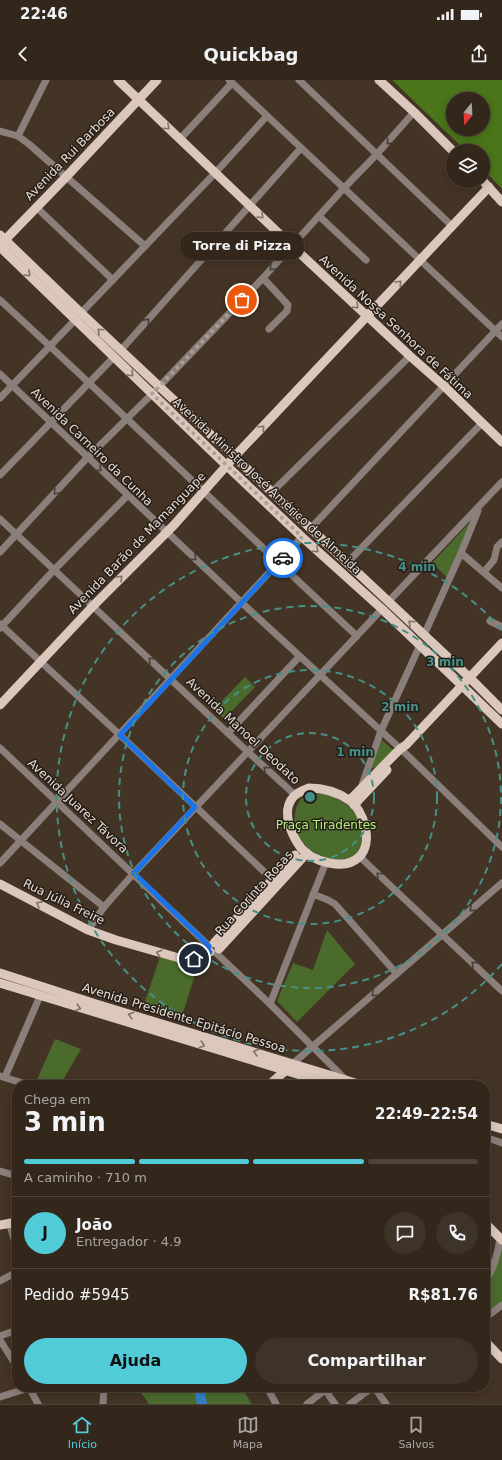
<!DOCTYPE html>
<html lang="pt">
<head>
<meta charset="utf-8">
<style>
	body { margin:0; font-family:"DejaVu Sans",sans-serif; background:#3e3329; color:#f1f3f6; height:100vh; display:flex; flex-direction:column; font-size:15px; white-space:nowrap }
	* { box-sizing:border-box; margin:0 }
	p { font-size:13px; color:#a9a5a3 }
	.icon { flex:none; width:22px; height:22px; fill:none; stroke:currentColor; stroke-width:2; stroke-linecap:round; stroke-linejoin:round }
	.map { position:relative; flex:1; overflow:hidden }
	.drawer { position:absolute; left:12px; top:1000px; width:478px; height:312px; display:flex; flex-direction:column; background:#33271c; border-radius:16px; box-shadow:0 2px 10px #0003,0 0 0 1px #4e443b }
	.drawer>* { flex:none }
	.needle { width:26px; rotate:198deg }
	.controls { position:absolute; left:446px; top:12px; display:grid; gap:8px }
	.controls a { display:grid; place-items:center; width:44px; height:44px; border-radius:50%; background:#33271c; box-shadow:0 2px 10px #0003,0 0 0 1px #4e443b; font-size:20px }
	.pin { position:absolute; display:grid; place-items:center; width:34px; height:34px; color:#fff; margin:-17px; border:2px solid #fff; border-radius:50%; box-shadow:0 1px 4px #0007 }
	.courier { position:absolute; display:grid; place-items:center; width:40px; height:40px; margin:-20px; border:3px solid #1a73e8; border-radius:50%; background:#fff; color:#222; box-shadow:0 1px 5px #0007 }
	.bubble { position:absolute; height:28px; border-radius:14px; background:#33271c; box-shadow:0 2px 10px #0003,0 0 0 1px #4e443b; font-size:13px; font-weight:800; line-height:28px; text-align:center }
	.summary em { font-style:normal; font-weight:800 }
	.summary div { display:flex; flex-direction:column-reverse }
	.summary { display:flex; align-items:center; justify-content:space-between; height:68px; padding:0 12px }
	h1 { font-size:26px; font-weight:800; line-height:30px }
	.bar { display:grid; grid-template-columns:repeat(4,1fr); gap:6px 4px; align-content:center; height:48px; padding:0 12px }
	.bar i { height:5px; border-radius:3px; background:#4e443b }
	.bar .selected { background:#52cbd8 }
	.bar p { grid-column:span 4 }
	.line { display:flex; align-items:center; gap:10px; padding:0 12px; border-top:1px solid #4e443b }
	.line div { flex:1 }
	.round { display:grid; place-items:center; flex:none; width:42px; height:42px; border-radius:21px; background:#3e3329 }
	.action { display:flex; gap:8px; margin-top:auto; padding:8px 12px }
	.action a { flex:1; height:46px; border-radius:24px; background:#52cbd8; color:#111; font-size:16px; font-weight:800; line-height:46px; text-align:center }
	.action a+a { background:#3e3329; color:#f1f3f6 }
	.status { display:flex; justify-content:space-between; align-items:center; height:28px; padding:0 20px; background:#33271c; direction:ltr }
	.status svg { height:11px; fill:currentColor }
	header { display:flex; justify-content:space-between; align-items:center; height:52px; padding:0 12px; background:#33271c; font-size:18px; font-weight:800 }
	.tab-bar { display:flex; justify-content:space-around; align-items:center; height:56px; border-top:1px solid #4e443b; background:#33271c; font-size:11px; color:#a9a5a3 }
	.tab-bar a { display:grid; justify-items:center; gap:2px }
	.tab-bar .selected { color:#52cbd8 }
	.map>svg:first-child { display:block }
	.green { fill:#4b6b2d }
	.forest { fill:#4a7519; fill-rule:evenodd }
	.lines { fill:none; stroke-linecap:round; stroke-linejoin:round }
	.river { stroke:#337fc3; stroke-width:10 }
	.minor { stroke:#8a7f7a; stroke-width:7 }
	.major { stroke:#dbc7bb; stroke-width:9 }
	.oneway { stroke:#807269 }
	.oneway2 { stroke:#483f3a }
	.done { stroke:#ada196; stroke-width:4; stroke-dasharray:0 7.2 }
	.route { stroke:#1a73e8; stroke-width:5 }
	.ring { fill:none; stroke:#459087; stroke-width:2; stroke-dasharray:7 5 }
	.labels { text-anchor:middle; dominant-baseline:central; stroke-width:3; stroke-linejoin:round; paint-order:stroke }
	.street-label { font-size:12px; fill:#e6dcd3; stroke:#251d17 }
	.park-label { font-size:12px; fill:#b4f07d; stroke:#251d17 }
	.centre { fill:#459087; stroke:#251d17; stroke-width:2 }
	.ring-label { font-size:12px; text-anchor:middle; font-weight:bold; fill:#459087; stroke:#251d17; stroke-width:3; stroke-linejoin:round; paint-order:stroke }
</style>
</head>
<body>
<div class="status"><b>22:46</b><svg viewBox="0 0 49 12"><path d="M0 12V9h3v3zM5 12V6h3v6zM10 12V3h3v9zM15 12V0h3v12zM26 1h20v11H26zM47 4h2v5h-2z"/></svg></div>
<header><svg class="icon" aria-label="back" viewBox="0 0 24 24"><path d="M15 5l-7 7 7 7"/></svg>Quickbag<svg class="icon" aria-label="share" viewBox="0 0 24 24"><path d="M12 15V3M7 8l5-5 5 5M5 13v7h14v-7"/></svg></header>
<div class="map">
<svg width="502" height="1324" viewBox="0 0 502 1324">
	<rect width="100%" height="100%" fill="#443425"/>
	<g class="green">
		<polygon points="473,439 448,498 432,483"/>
		<polygon points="245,597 255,607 224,639 214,629"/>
		<polygon points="382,660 394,671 374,689 371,687"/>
		<path d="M 319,713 C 343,715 373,741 361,767 C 360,769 359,773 357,775 C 354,779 347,779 343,779 C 319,782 290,761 295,735 C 296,728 297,723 302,718 C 305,715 314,714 319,713 Z"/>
		<polygon points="327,850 355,884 297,942 277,921 293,883 313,890"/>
		<polygon points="160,877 197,888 181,939 143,927"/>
		<polygon points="55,959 81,969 60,1005 43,1005 36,1002"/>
		<polygon points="502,1164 502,1223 485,1236 485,1171 493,1179"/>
		<polygon points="137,1307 241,1307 252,1324 149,1324"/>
	</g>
	<path class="forest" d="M 392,0 L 502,0 L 502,109 L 483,89 L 483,71 L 466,71 ZM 453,19 L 483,19 L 483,49 L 453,49 Z"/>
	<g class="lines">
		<polyline class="river" points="199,1307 202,1324"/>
		<g class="minor">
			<polyline points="229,0 502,257"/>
			<polyline points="299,0 452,146"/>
			<polyline points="0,51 18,56 30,65 145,166"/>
			<polyline points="18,56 46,0"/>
			<polyline points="180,59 232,3"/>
			<polyline points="36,127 113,200"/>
			<polyline points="319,136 366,180"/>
			<polyline points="263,198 288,225 287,231 269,249"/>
			<path d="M 0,220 C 120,330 237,445 357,556"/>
			<polyline points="81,233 216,92 267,36"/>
			<polyline points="121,270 301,68"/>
			<polyline points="0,294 242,523 404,672 502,767"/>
			<polyline points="0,318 75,240"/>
			<polyline points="0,395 114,277"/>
			<polyline points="272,412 410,276"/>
			<polyline points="0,439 248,672 295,715"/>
			<polyline points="310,449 502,244"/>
			<polyline points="0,472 87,378 152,314 263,198 344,108 377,74 414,32"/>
			<polyline points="461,473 502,508"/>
			<polyline points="347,483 482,343"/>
			<polyline points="484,492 494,480 497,467 502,462"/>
			<polyline points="388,522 502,402"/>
			<polyline points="490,541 502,547"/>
			<polyline points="0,544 120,655 275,802"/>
			<polyline points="0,548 54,490 127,416"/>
			<polyline points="424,555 461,473 478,431"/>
			<polyline points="228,653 299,577"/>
			<polyline points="0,668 209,866"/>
			<polyline points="361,708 381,651 420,565"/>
			<polyline points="0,744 104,827"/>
			<polyline points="360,777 502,911"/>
			<polyline points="0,783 302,457"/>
			<polyline points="313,814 328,820 335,824 397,894"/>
			<polyline points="88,850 104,827 134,793 382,529"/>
			<polyline points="216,873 270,924 345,999"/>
			<polyline points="270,924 326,782"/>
			<polyline points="290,986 502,803"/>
			<polyline points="0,996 29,1005"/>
			<polyline points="5,997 40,916"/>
			<polyline points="485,1057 502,1063"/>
			<polyline points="0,1091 17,1096"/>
			<polyline points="9,1142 17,1169"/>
			<polyline points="0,1201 17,1192"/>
			<path d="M 485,1201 C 494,1189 498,1173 500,1158"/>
			<polyline points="485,1238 502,1225"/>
			<polyline points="0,1256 17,1250"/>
			<polyline points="0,1260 17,1287"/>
			<polyline points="29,1307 38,1324"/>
			<polyline points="267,1307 276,1324"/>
			<polyline points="323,1307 335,1324"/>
			<polyline points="374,1307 386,1324"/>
			<polyline points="0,1317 32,1307"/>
			<polyline points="103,1324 104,1307"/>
			<polyline points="307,1324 325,1310"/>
			<polyline points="350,1324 373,1307"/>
		</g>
		<g class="major">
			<polyline points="118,0 292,166 410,276 444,306 502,362"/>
			<polyline points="379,0 414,32 453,71"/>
			<polyline points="483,101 502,122"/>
			<polyline points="0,155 81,233 470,598 502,630"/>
			<polyline points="1,164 66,97 157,0"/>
			<polyline points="0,167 227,386 302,457 382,529 502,644"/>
			<polyline points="0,625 93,526 174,445 235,376 489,107"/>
			<path d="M 309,708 C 323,708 337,712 349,720 C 364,730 374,763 359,777 C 345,791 313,782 301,768 C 292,756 282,734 291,720 C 295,713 302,711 309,708 Z"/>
			<polyline points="350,720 400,669 406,665 502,563"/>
			<polyline points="354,725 387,690"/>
			<polyline points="0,804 88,850 116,860 186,880 194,879 210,872"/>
			<polyline points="214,863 295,775"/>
			<polyline points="219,869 307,773"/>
			<polyline points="0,893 96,924 362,1005"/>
			<polyline points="0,903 333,1005"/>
			<polyline points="269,1005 285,991"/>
			<polyline points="485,1044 502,1049"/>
			<polyline points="485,1143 502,1160"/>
			<polyline points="0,1145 17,1142"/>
			<polyline points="485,1261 502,1279"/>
		</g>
	</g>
	<defs><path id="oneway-chevron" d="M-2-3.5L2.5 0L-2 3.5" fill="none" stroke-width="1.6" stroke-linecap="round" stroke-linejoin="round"/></defs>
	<g class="oneway">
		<use href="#oneway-chevron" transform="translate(167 47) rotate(43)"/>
		<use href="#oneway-chevron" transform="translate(261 136) rotate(44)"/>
		<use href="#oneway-chevron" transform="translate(28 194) rotate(44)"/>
		<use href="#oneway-chevron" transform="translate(399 203) rotate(-47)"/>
		<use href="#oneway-chevron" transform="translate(356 226) rotate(43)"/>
		<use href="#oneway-chevron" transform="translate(100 251) rotate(-137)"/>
		<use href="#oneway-chevron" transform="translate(131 294) rotate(44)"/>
		<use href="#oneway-chevron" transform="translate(262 348) rotate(-47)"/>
		<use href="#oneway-chevron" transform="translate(316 470) rotate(42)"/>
		<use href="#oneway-chevron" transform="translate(120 498) rotate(-45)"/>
		<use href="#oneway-chevron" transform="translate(411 543) rotate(-137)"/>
		<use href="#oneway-chevron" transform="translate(39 824) rotate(-152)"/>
		<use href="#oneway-chevron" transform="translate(159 873) rotate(-163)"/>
		<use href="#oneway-chevron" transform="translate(78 928) rotate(17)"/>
		<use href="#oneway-chevron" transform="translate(131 935) rotate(-163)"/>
		<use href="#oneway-chevron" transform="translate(202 965) rotate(17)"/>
		<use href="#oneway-chevron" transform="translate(256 972) rotate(-163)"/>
	</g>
	<g class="oneway2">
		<use href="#oneway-chevron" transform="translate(389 62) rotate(131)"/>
		<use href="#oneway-chevron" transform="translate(272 188) rotate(133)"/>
		<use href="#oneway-chevron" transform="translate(147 241) rotate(-48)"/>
		<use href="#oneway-chevron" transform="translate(99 389) rotate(43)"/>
		<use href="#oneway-chevron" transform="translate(56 412) rotate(133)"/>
		<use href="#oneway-chevron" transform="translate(194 478) rotate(43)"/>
		<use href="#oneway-chevron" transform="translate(151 580) rotate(-137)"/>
		<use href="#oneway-chevron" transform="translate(266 689) rotate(-138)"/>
		<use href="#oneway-chevron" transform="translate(379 795) rotate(-137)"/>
		<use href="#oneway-chevron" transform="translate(472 829) rotate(139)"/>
		<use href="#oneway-chevron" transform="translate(474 884) rotate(-137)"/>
		<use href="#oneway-chevron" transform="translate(374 914) rotate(139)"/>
	</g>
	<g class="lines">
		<polyline class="done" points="242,220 152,314 302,457 283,478"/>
		<polyline class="route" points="194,879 210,872 208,870 209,866 134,793 195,727 120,655 283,478"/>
	</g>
	<g class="ring">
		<circle cx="310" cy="717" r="64"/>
		<circle cx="310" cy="717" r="127"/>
		<circle cx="310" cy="717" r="191"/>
		<path d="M502 884A254 254 0 1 1 502 550"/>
	</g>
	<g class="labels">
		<g class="street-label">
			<text transform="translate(70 74) rotate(-46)">Avenida Rui Barbosa</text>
			<text transform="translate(396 247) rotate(43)">Avenida Nossa Senhora de Fátima</text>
			<text transform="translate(92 367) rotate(44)">Avenida Carneiro da Cunha</text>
			<text transform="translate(267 406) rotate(43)">Avenida Ministro José Américo de Almeida</text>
			<text transform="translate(137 463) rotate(-46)">Avenida Barão de Mamanguape</text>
			<text transform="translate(243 651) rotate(43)">Avenida Manoel Deodato</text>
			<text transform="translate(78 726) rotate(43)">Avenida Juarez Távora</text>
			<text transform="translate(254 813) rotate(-48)">Rua Corinta Rosas</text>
			<text transform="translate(64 822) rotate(26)">Rua Júlia Freire</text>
			<text transform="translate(184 938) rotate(17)">Avenida Presidente Epitácio Pessoa</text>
		</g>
		<g class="park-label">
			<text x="326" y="745">Praça Tiradentes</text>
		</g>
	</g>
	<circle cx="310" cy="717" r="6" class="centre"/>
	<g class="ring-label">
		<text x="417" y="491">4 min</text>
		<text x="445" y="586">3 min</text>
		<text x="400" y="631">2 min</text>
		<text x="355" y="676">1 min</text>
	</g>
</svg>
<div class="controls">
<a><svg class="needle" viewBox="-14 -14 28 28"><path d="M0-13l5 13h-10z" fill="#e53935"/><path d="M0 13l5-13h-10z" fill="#a9a5a3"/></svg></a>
<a><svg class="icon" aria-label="layers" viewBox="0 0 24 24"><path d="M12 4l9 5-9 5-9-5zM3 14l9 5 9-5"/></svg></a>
</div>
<div class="pin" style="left:242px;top:220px;background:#ea580c"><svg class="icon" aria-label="bag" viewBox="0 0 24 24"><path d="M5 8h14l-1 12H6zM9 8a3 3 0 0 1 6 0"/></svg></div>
<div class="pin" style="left:194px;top:879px;background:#1f2937"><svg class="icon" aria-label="home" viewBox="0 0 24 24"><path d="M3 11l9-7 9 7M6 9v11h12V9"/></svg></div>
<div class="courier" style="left:283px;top:478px"><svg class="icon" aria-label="car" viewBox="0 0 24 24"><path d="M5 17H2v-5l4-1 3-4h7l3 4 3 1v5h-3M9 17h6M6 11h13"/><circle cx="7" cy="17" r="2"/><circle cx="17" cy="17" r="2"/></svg></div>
<div class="bubble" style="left:180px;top:152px;width:124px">Torre di Pizza</div>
<section class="drawer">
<div class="summary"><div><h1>3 min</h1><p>Chega em</p></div><em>22:49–22:54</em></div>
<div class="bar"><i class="selected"></i><i class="selected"></i><i class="selected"></i><i></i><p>A caminho · 710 m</p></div>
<div class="line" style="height:72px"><b class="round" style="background:#52cbd8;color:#111">J</b><div><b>João</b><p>Entregador · 4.9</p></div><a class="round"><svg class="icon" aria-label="chat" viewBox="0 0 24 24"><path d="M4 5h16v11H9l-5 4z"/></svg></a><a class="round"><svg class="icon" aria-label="phone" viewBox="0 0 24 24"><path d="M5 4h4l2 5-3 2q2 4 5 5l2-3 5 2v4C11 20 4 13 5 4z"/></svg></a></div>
<div class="line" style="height:52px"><div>Pedido #5945</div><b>R$81.76</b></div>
<div class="action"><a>Ajuda</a><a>Compartilhar</a></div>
</section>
</div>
<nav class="tab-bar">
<a class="selected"><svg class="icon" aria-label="home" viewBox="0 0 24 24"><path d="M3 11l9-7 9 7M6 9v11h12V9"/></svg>Início</a>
<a><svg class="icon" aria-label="map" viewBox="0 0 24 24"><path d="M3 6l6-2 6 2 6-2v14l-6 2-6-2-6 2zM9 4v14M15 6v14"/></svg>Mapa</a>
<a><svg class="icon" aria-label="saved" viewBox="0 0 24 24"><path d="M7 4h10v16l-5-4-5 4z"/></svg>Salvos</a>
</nav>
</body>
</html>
